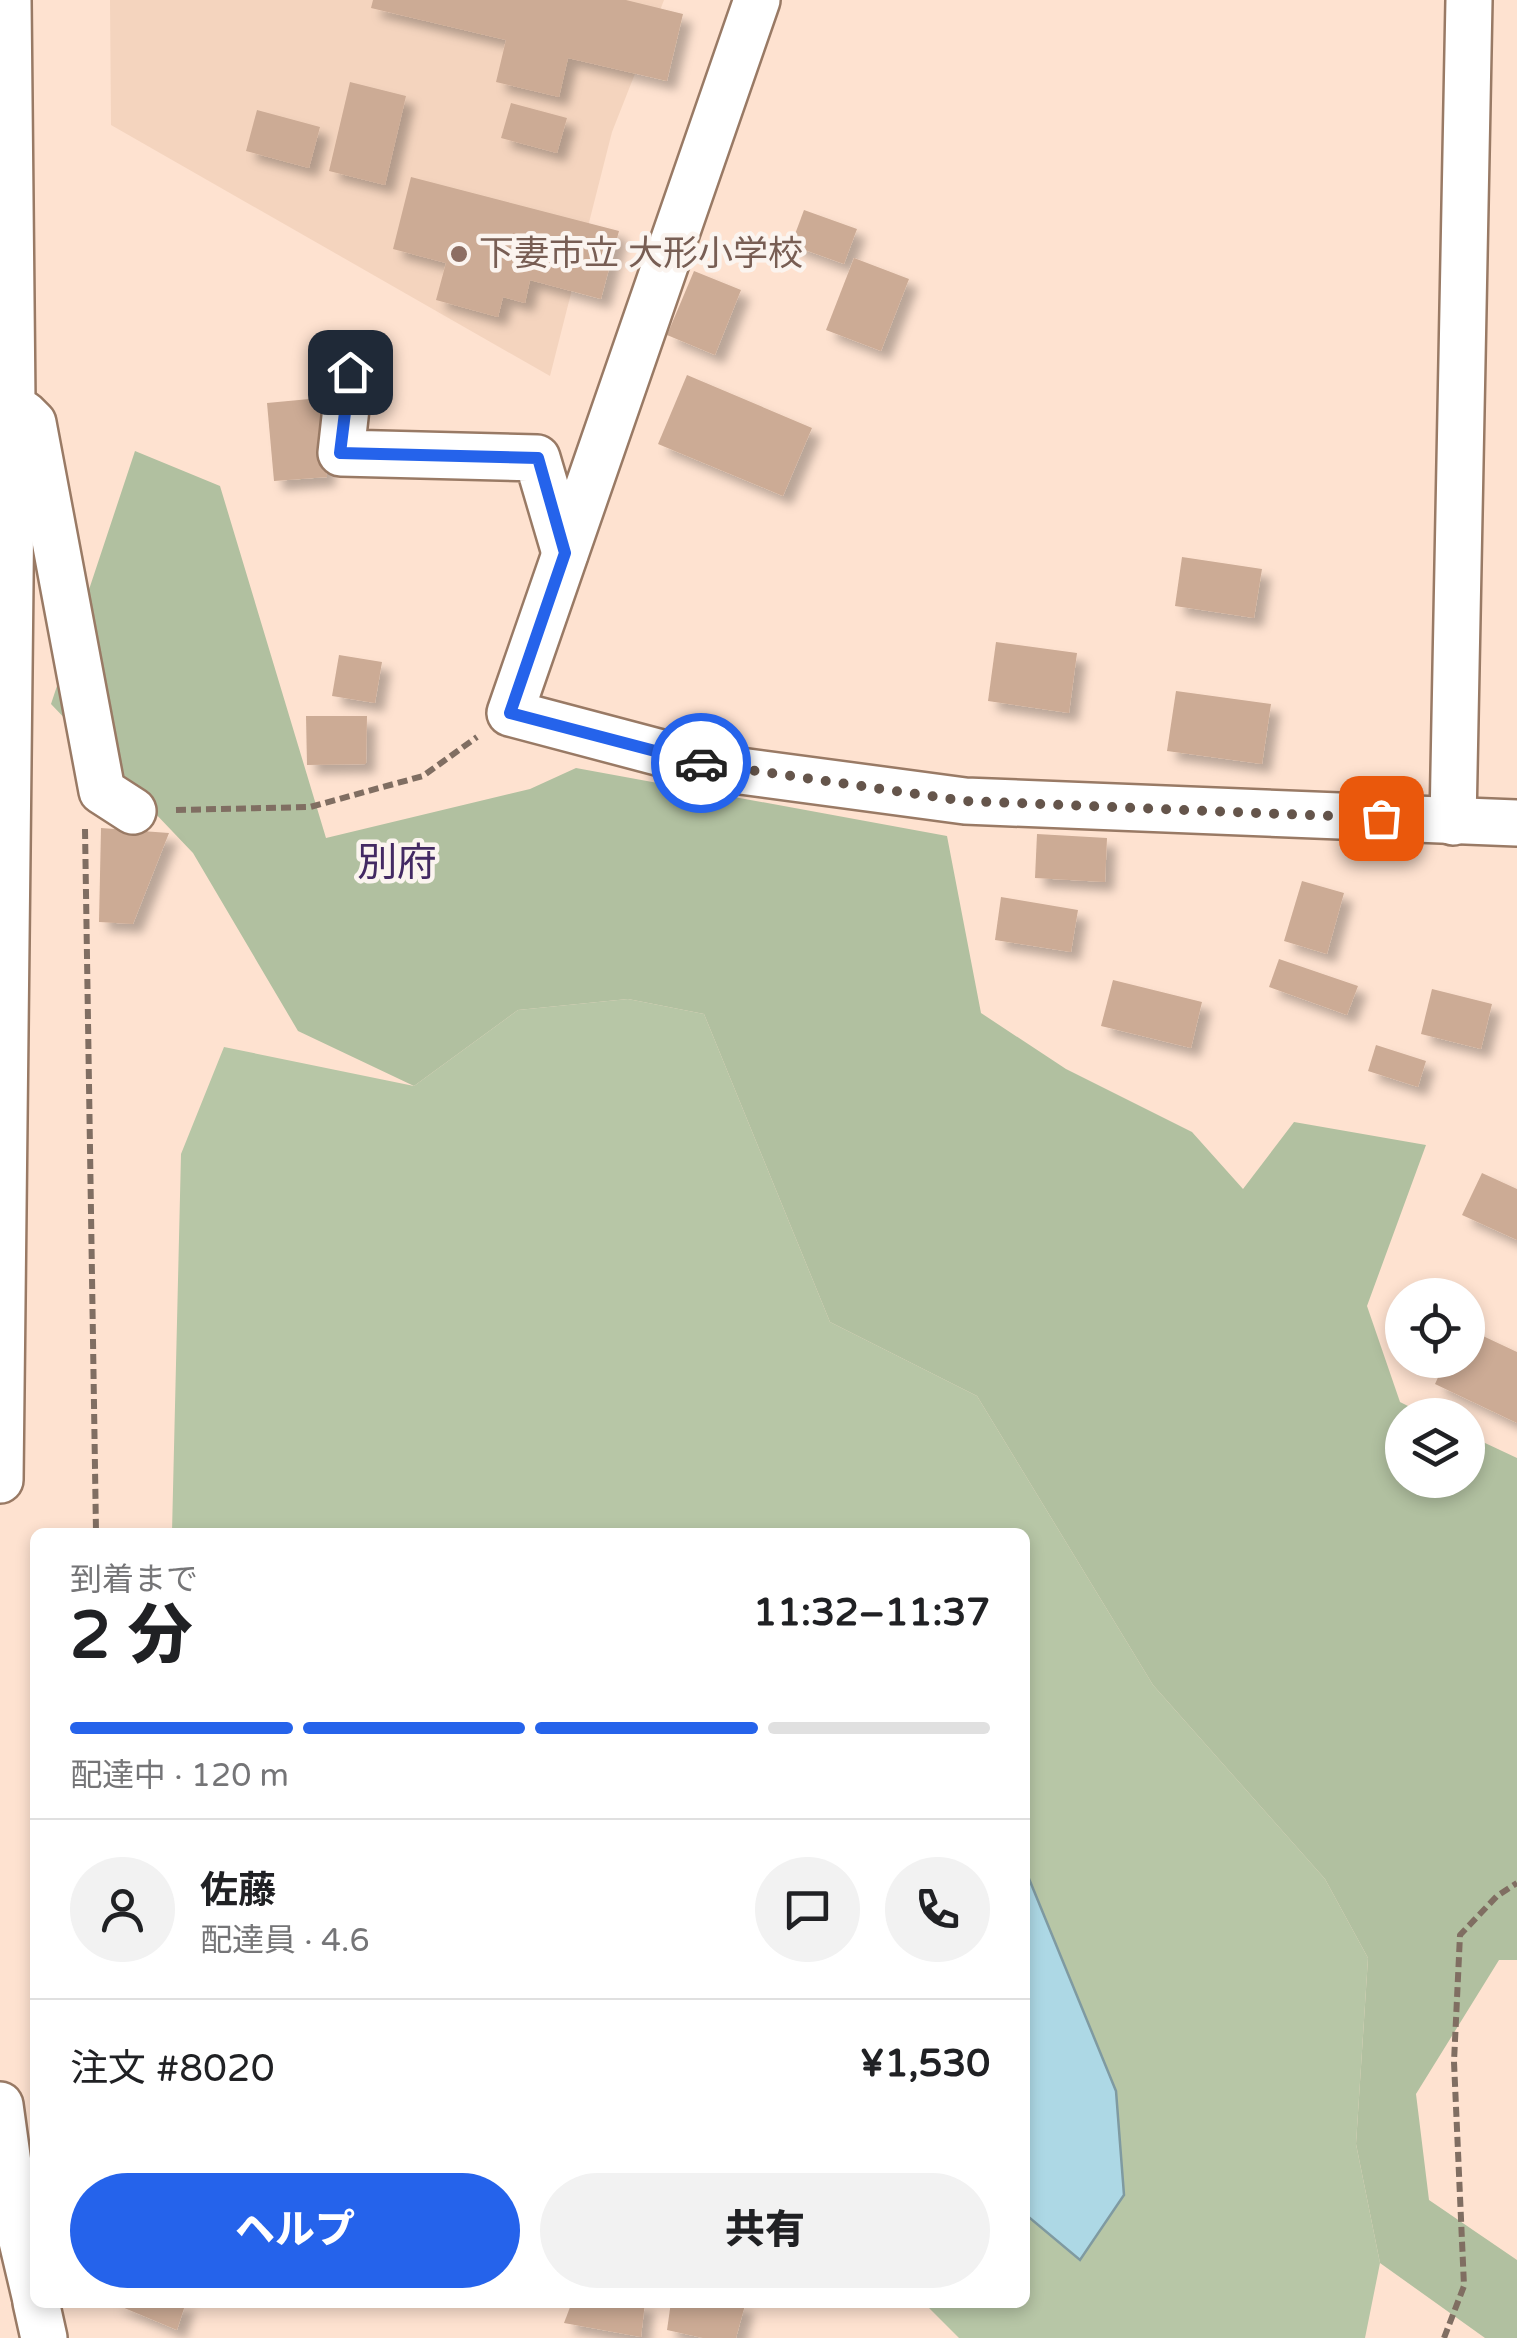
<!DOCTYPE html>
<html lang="ja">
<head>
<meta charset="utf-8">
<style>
	body { margin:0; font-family:"Varela Round","Noto Sans JP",sans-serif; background:#f2f2f2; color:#202124; height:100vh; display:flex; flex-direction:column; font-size:38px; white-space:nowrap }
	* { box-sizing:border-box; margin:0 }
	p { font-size:32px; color:#757577 }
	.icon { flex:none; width:55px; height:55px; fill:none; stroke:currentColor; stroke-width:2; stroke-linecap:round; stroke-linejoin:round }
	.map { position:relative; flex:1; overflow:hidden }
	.drawer { position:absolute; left:30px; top:1528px; width:1000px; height:780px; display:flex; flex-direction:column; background:#fff; border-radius:15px; box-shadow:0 5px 15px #0003 }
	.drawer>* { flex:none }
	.controls { position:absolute; left:1385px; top:1278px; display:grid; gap:20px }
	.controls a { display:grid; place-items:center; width:100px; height:100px; border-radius:50%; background:#fff; box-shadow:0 5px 15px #0003; font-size:50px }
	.pin { position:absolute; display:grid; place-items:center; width:85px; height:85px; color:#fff; margin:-42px; border-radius:20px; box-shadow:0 5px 15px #0006 }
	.courier { position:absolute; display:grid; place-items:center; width:100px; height:100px; margin:-50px; border:8px solid #2563eb; border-radius:50%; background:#fff; color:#222; box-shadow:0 2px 12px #0007 }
	.overview em { font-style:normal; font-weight:800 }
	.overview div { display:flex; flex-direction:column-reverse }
	.overview { display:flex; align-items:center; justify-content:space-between; height:170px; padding:0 40px }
	h1 { font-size:65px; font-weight:800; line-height:75px }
	.bar { display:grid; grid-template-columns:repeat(4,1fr); gap:15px 10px; align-content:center; height:120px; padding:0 40px }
	.bar i { height:12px; border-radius:8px; background:#e0e0e0 }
	.bar .active { background:#2563eb }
	.bar p { grid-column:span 4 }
	.line { display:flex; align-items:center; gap:25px; padding:0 40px; border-top:2px solid #e0e0e0 }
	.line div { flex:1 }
	.round { display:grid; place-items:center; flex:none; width:105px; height:105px; border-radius:52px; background:#f2f2f2 }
	.primary-button { display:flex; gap:20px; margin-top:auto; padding:20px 40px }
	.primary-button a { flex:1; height:115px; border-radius:60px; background:#2563eb; color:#fff; font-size:40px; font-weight:800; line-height:115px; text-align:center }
	.primary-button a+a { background:#f2f2f2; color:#202124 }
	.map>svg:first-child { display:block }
	.built { fill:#f4d4be }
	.green { fill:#b7c6a6 }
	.forest { fill:#b1c0a0 }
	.water { fill:#add8e5; stroke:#7f9aa1; stroke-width:2.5 }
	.building { fill:#ccab95; filter:url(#shadow) }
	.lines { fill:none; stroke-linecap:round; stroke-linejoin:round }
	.minor-casing { stroke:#997a65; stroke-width:50 }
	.path { stroke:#806e62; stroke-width:6; stroke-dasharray:10 5; stroke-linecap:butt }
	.minor { stroke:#fff; stroke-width:45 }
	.done { stroke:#65554b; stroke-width:10; stroke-dasharray:0 18 }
	.route { stroke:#2563eb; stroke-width:12 }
	.education-dot { fill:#8d6e63; stroke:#fbf4ef; stroke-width:4 }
	.labels { text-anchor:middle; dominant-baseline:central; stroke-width:9; stroke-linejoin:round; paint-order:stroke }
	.education-label { font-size:35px; fill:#785e54; stroke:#fbf4ef; text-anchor:start }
	.quarter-label { font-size:40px; fill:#432963; stroke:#fbf4ef }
</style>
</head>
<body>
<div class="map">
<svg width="1517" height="2338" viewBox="0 0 1517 2338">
	<defs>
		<filter id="shadow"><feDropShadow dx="9" dy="9" stdDeviation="5" flood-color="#0004"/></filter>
	</defs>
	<rect width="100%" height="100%" fill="#fee2d0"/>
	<polygon class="built" points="110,0 664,0 612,132 550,376 111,125"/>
	<polygon class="green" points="628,999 704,1014 830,1322 977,1396 1153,1685 1325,1879 1368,1958 1356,2144 1380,2263 1365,2338 959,2338 924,2303 1025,2302 1025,1532 172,1532 181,1154 224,1047 414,1086 518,1010"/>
	<polygon class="forest" points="135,451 220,486 326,838 530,789 576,768 947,836 981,1013 1066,1069 1192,1132 1243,1189 1294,1122 1426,1145 1367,1306 1400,1402 1426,1415 1402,1415 1402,1480 1468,1480 1468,1435 1517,1458 1517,1960 1499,1960 1416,2094 1429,2200 1517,2260 1517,2338 1485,2338 1380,2263 1356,2144 1368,1958 1325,1879 1153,1685 977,1396 830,1322 704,1014 628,999 518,1010 414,1086 298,1031 193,853 51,704"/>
	<polygon class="water" points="1025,1869 1116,2091 1124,2195 1080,2260 1025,2214"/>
	<g class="building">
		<polygon points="373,0 626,0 683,14 667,81 568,58 559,97 496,82 506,40 371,8"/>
		<polygon points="350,82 406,96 385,185 329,171"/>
		<polygon points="511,103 567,118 557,153 501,138"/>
		<polygon points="257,110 320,127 309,168 246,151"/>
		<polygon points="411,177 619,231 601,299 530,280 525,303 503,297 498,317 436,300 446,263 393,249"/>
		<polygon points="804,210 857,229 844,264 791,245"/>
		<polygon points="854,258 909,279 881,351 826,330"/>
		<polygon points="694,271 741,290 715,355 667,335"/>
		<polygon points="687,375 812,428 783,496 658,444"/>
		<polygon points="320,398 327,477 274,481 267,403"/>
		<polygon points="1182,557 1262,569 1254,618 1175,606"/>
		<polygon points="996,642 1077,653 1069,713 988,701"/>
		<polygon points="339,655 382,662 375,703 332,696"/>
		<polygon points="1176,691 1271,704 1262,764 1167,751"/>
		<polygon points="306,716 367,716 366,764 307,765"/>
		<polygon points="101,828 169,833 133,924 99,922"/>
		<polygon points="1037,834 1107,838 1105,882 1035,878"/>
		<polygon points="1302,881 1344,893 1327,954 1284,941"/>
		<polygon points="1001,897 1078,910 1071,952 995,940"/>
		<polygon points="1279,959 1358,986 1347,1015 1269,987"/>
		<polygon points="1113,980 1202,1002 1191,1048 1101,1026"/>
		<polygon points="1432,989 1492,1004 1481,1049 1421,1034"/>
		<polygon points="1376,1045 1426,1061 1418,1087 1368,1071"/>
		<polygon points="1482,1173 1517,1189 1517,1240 1462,1215"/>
		<polygon points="1468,1329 1517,1352 1517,1423 1435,1384 1446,1360 1468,1360"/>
		<polygon points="110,2302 186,2302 177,2330"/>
		<polygon points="572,2302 645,2302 641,2337 564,2323"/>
		<polygon points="671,2302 737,2302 745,2305 736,2338 703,2338 667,2330"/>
	</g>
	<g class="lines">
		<defs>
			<g id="minor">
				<polyline points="757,0 510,713 718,768 965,801 1517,823"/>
				<polyline points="350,372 341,453 537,458 565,553"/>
				<polyline points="24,414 33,423 102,791 133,811"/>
				<polyline points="1453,822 1469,0"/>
				<polyline points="0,1480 12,402 8,0"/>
				<polyline points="0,2105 14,2207 35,2296"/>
				<polyline points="36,2302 44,2338"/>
			</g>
		</defs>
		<use href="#minor" class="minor-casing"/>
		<g class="path">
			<polyline points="176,810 310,807 423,776 477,737"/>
			<polyline points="85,829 96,1532"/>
			<polyline points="1444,2338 1464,2286 1454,2062 1460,1935 1497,1896 1517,1883"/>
		</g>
		<use href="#minor" class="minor"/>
	</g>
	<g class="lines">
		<polyline class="done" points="701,763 965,801 1381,818"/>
		<polyline class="route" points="350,372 340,453 538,458 565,553 510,713 701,763"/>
	</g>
	<circle class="education-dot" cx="459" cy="254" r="10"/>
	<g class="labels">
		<g class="education-label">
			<text x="479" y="254">下妻市立 大形小学校</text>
		</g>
		<g class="quarter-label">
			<text x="397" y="863">別府</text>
		</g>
	</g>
</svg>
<div class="controls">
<a><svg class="icon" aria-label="locate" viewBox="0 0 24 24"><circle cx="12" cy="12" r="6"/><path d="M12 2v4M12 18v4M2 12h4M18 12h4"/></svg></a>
<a><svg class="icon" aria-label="layers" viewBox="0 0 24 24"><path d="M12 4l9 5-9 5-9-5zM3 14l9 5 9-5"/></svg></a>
</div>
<div class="pin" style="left:1381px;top:818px;background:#ea580c"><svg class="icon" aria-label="bag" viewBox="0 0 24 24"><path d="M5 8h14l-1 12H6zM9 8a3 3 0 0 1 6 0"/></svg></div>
<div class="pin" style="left:350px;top:372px;background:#1f2937"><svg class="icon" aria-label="home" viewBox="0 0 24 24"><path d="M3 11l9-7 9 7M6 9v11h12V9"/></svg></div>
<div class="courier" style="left:701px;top:763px"><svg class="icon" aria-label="car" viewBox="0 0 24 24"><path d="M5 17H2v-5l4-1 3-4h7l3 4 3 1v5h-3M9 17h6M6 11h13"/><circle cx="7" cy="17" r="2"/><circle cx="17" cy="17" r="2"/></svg></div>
<section class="drawer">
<div class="overview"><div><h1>2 分</h1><p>到着まで</p></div><em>11:32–11:37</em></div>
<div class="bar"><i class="active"></i><i class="active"></i><i class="active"></i><i></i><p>配達中 · 120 m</p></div>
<div class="line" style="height:180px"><a class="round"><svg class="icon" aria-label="person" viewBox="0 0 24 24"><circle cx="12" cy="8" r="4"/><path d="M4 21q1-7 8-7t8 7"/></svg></a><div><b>佐藤</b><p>配達員 · 4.6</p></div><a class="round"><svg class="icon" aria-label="chat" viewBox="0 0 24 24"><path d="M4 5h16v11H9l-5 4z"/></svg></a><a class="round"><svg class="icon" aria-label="phone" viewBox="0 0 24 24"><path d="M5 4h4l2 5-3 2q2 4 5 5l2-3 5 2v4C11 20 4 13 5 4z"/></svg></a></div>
<div class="line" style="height:130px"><div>注文 #8020</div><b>¥1,530</b></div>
<div class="primary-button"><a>ヘルプ</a><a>共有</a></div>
</section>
</div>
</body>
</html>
